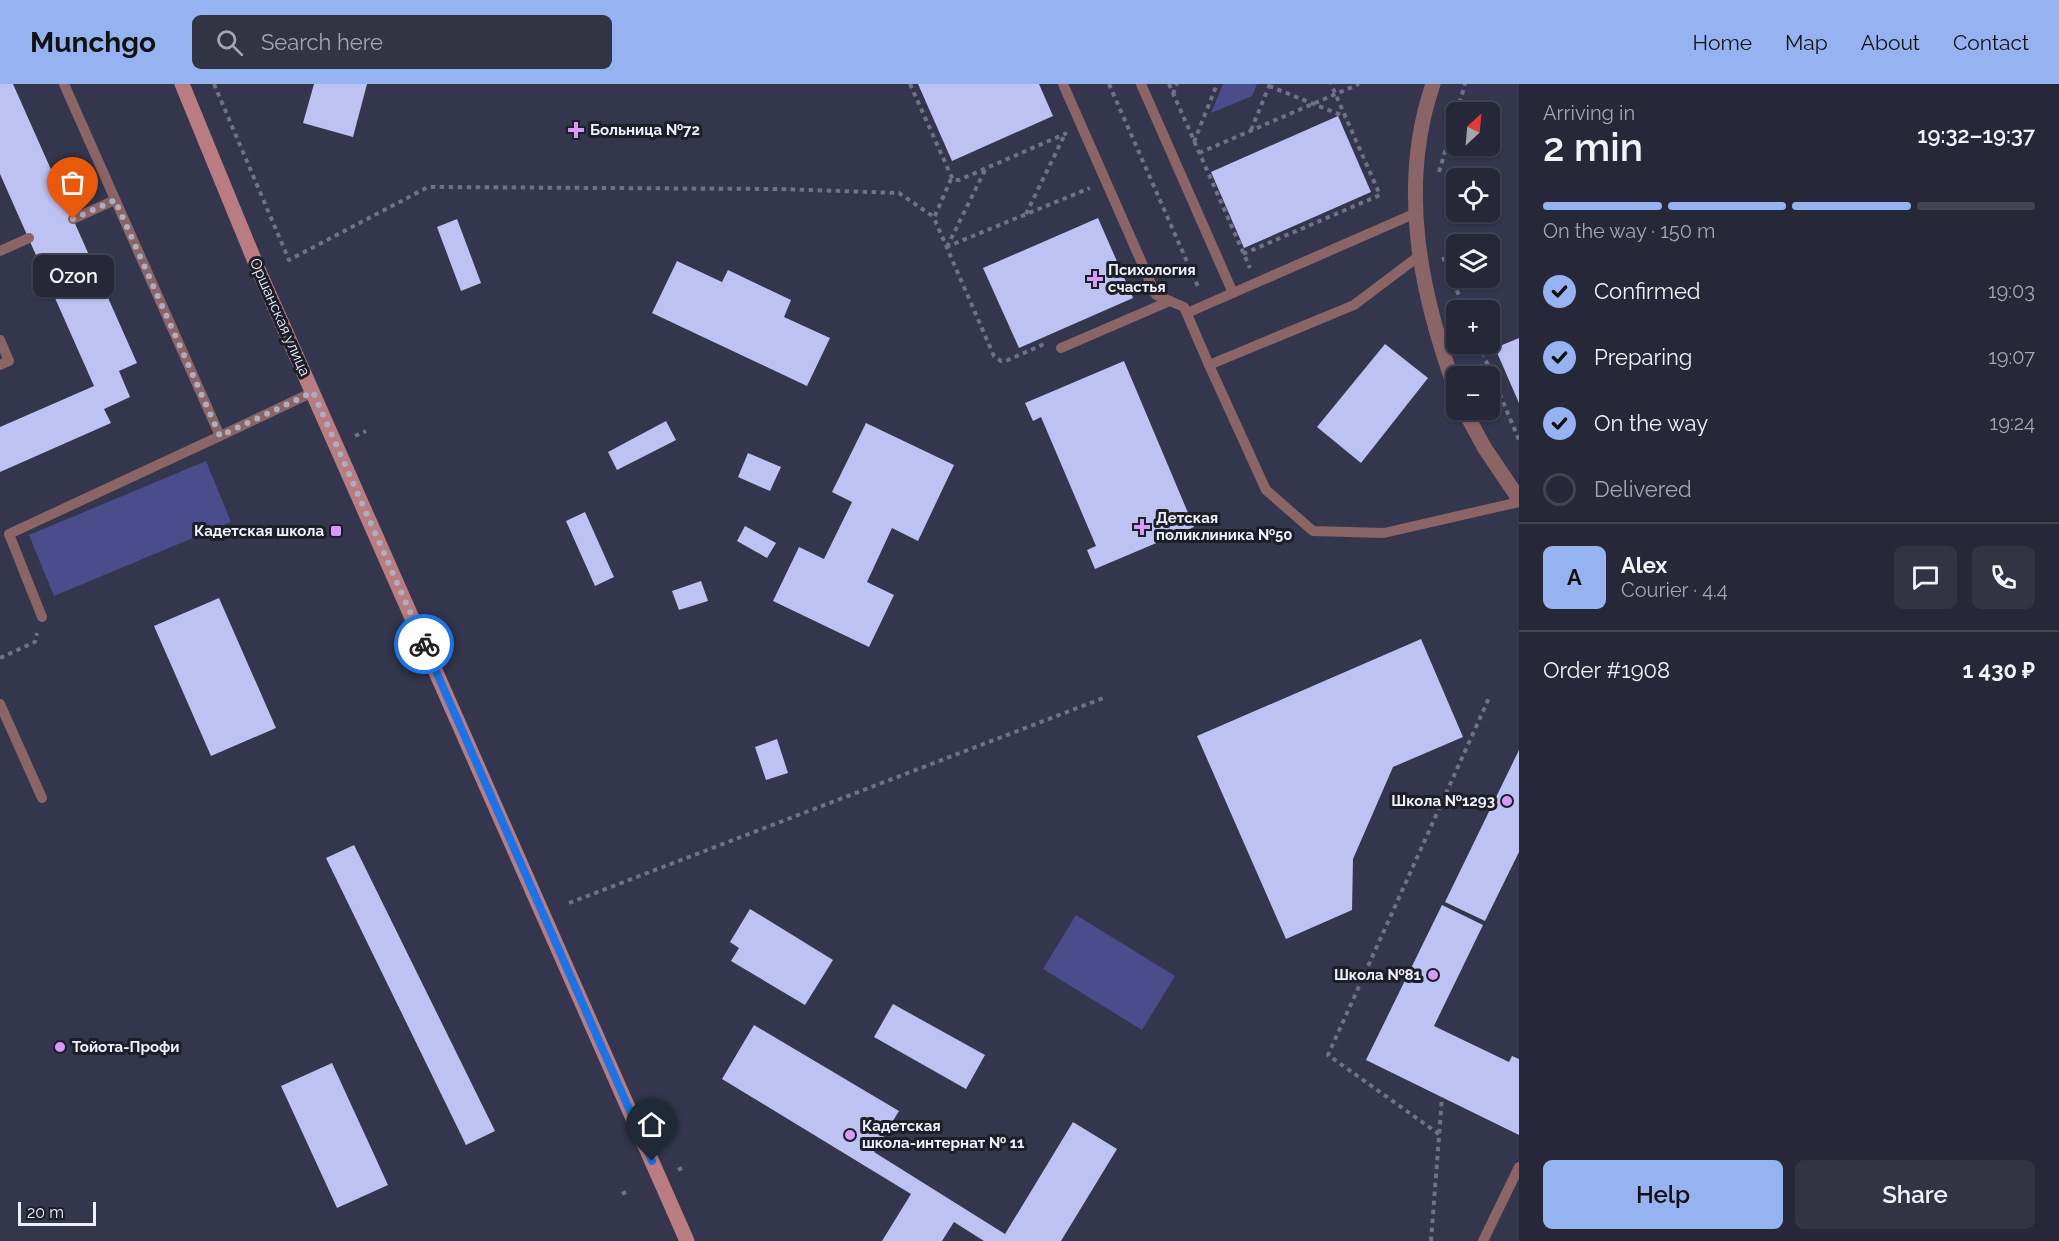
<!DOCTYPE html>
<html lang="en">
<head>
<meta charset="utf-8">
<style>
	body { margin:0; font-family:Raleway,sans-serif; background:#323444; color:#f1f3f6; height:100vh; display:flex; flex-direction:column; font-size:22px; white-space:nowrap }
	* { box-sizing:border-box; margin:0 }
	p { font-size:20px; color:#a4a6ae }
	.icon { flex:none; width:33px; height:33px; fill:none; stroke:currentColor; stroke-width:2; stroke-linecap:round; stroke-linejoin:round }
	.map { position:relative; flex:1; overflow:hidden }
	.sheet { display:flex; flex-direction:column; background:#262839; width:540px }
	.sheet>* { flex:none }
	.needle { width:39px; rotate:26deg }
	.fabs { position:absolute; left:1446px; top:18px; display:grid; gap:12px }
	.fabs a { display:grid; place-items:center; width:54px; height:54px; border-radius:9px; background:#262839; box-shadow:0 2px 4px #0004,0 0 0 2px #424453; font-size:30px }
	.scale { position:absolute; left:18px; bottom:15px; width:78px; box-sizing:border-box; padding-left:6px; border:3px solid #eef0fe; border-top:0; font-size:16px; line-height:21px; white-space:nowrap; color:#eef0fe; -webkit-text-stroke:4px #1d1e28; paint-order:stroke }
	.pin { position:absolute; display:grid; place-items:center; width:51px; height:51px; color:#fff; margin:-62px -26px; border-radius:50% 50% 50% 0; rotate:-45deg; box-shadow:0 0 6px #0007 }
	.pin .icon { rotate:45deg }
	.courier { position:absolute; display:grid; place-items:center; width:60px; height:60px; margin:-30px; border:4px solid #1a73e8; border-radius:50%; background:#fff; color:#222; box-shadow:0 2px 8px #0007 }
	.bubble { position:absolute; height:42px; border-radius:9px; background:#262839; box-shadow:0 2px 4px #0004,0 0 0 2px #424453; font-size:20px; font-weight:600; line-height:42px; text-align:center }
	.head em { font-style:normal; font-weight:600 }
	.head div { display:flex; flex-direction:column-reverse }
	.head { display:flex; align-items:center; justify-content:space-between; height:102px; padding:0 24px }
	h1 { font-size:39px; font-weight:600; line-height:45px }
	.bar { display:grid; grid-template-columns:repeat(4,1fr); gap:9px 6px; align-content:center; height:72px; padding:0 24px }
	.bar i { height:8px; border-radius:4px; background:#424453 }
	.bar .selected { background:#95b2f1 }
	.bar p { grid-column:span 4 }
	.line { display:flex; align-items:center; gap:15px; padding:0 24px; border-top:2px solid #424453 }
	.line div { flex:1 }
	.round { display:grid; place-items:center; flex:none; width:63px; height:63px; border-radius:9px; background:#323444 }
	ol { padding:0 24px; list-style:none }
	li { display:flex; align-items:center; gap:18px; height:66px }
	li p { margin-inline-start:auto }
	li .icon { padding:6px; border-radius:50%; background:#95b2f1; color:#111; stroke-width:4 }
	li:last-child { color:#a4a6ae }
	li i { width:33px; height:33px; border:3px solid #424453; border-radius:50% }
	.primary-button { display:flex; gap:12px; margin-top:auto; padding:12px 24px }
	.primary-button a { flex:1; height:69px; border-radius:9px; background:#95b2f1; color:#111; font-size:24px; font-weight:600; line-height:69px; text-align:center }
	.primary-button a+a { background:#323444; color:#f1f3f6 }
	header { display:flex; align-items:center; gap:36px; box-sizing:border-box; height:84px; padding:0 30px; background:#95b2f1; color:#111 }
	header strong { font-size:28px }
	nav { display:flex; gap:33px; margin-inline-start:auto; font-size:21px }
	.search { width:420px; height:54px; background:#323444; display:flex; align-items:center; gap:15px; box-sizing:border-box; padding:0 21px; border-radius:9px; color:#a4a6ae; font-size:22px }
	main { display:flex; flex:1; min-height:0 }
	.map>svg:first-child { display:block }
	.green { fill:#4a4c8b }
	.building { fill:#bcc2f2 }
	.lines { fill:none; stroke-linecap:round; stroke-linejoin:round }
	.path { stroke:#6f7286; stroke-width:4; stroke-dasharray:4.5 4.5; stroke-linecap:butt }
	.lane { stroke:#8b6466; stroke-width:10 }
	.street { stroke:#8b6466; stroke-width:15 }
	.secondary { stroke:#b97c80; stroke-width:15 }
	.done { stroke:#adafc0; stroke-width:6; stroke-dasharray:0 10.8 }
	.route { stroke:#1a73e8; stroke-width:8 }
	.poi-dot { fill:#d89af8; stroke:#1d1e28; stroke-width:2 }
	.labels { text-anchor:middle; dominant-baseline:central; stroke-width:6; stroke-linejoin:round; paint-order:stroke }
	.poi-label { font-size:15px; font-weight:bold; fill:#eef0fe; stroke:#1d1e28; text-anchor:start }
	.street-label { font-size:15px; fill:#eef0fe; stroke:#1d1e28 }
</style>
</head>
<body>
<header>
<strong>Munchgo</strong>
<div class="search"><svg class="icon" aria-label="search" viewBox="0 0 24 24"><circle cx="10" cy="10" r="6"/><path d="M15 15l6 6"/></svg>Search here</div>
<nav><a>Home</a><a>Map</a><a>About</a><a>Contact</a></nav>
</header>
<main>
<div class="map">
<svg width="1519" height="1157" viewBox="0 0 1519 1157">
	<rect width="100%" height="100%" fill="#33364c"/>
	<g class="green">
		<polygon points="1223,0 1257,0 1252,12 1211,29"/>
		<polygon points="206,377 231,438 54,512 29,451"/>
		<polygon points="1076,831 1175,892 1142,946 1043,885"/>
	</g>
	<g class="building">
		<polygon points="0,0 13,0 137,279 119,287 130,313 104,325 111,339 0,388 0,343 94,302 0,90"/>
		<polygon points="314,0 367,0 353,53 303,39"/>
		<polygon points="918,0 1039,0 1053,32 952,77"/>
		<polygon points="1338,32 1371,108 1244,164 1211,88"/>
		<polygon points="1098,134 1133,214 1019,264 983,184"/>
		<polygon points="457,135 481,199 461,207 437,143"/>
		<polygon points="677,177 722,198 728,186 791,216 784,233 830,254 807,302 652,229"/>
		<polygon points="1519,254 1519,319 1495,264"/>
		<polygon points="1385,260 1428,294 1361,379 1317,343"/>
		<polygon points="1124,277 1194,443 1095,485 1087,466 1096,462 1041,333 1033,337 1025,319"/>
		<polygon points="666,337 676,356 617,386 608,368"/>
		<polygon points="866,339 954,381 918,457 892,444 867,498 894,511 869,563 773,517 799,463 824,475 852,418 832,408"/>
		<polygon points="748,369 781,383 770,407 738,393"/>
		<polygon points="585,428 614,493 595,502 566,437"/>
		<polygon points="745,442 776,459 767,474 737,457"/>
		<polygon points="701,497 708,517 679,526 672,507"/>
		<polygon points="219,514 276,644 211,672 154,542"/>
		<polygon points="1421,555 1463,653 1393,683 1353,775 1352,826 1286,855 1197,652"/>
		<polygon points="777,655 788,689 766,696 755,663"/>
		<polygon points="1519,666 1519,768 1485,837 1445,818"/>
		<polygon points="354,761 495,1047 466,1061 326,774"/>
		<polygon points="1442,821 1483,841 1434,942 1509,978 1512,972 1519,975 1519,1051 1366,976"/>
		<polygon points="750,825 833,876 805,921 731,877 739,864 730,858"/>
		<polygon points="893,920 985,971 966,1005 874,953"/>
		<polygon points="754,941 899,1027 874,1068 1005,1150 1073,1038 1117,1065 1061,1157 984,1157 954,1138 942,1157 882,1157 911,1110 722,995"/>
		<polygon points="332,979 388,1101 337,1124 281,1002"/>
	</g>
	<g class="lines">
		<g class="path">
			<polyline points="214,0 289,176 428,103 781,105 899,109 934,133"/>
			<polyline points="910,0 953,96 959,96 1067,49"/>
			<polyline points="1109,0 1199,205"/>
			<polyline points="1169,0 1250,184"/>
			<polyline points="1269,2 1346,33"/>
			<polyline points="1173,10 1177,0"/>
			<polyline points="1251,46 1270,0"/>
			<polyline points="1194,58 1217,0"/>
			<polyline points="1199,69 1359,0"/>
			<polyline points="1439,88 1465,0"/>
			<polyline points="951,95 934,134 994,272 1001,277 1008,276 1044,260"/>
			<polyline points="1026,130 1065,50"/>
			<polyline points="946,163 1090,104"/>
			<polyline points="947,163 985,86"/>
			<polyline points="1243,170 1380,111 1331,0"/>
			<polyline points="1443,173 1465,226"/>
			<polyline points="1479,260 1519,356"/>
			<polyline points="355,352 366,347"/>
			<polyline points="0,574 35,558 37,549"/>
			<polyline points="569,819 1106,613"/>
			<polyline points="1439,1050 1328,971 1489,614"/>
			<polyline points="678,1086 684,1083"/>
			<polyline points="622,1110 628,1107"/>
			<polyline points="1431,1157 1442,1013"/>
		</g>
		<g class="lane">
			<polyline points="64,0 220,352 313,308"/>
			<polyline points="1063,0 1156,211 1184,223 1209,281"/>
			<polyline points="1141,0 1233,209"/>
			<polyline points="73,135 115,116"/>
			<polyline points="0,167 29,154"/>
			<polyline points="1419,172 1354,221 1209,281 1266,406 1313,447 1384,449 1519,418"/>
			<polyline points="1187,229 1416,129"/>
			<polyline points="0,256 9,277 0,281"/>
			<polyline points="1061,264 1170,217"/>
			<polyline points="42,533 9,450 220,352"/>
			<polyline points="0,620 42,714"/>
			<polyline points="1483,1157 1519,1083"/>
		</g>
		<g class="street">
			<path d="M 1433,0 C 1398,102 1420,208 1456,307"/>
			<polyline points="1464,326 1484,363 1519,415"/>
		</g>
		<polyline class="secondary" points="182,0 258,185 687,1157"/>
	</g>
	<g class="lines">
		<polyline class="done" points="73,135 115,116 220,352 313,308 424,560"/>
		<polyline class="route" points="424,560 652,1077"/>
	</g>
	<g class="poi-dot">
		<path d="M573 37h6v6h6v6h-6v6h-6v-6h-6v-6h6z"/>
		<path d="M1092 186h6v6h6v6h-6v6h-6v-6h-6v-6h6z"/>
		<path d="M1139 434h6v6h6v6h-6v6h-6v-6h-6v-6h6z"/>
		<rect x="330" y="441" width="12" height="12" rx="3"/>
		<circle cx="1507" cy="717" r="6"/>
		<circle cx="1433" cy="891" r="6"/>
		<circle cx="60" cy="963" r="6"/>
		<circle cx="850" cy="1051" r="6"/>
	</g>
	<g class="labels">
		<g class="poi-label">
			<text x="590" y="46">Больница №72</text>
			<text x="1108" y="186">Психология<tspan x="1108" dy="17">счастья</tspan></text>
			<text x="1156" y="434">Детская<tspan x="1156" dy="17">поликлиника №50</tspan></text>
			<text x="324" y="447" text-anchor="end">Кадетская школа</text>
			<text x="1495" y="717" text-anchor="end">Школа №1293</text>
			<text x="1421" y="891" text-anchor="end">Школа №81</text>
			<text x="72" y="963">Тойота-Профи</text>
			<text x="862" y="1042">Кадетская<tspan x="862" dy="17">школа-интернат № 11</tspan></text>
		</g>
		<g class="street-label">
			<text transform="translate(280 233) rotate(66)">Оршанская улица</text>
		</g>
	</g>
</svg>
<div class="fabs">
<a><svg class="needle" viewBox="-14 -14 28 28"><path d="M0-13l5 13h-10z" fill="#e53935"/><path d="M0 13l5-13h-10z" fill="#a4a6ae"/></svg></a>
<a><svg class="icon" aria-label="locate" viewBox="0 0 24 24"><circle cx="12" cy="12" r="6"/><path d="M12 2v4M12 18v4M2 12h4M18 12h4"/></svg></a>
<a><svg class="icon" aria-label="layers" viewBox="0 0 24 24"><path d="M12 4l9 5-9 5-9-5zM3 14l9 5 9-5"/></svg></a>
<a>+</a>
<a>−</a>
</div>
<div class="scale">20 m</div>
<div class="pin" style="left:73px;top:135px;background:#ea580c"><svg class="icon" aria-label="bag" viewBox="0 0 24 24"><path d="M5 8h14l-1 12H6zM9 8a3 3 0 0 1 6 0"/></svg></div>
<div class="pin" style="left:652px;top:1077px;background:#1f2937"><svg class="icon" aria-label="home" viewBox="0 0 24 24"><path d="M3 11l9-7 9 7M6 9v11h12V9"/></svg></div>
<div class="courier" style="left:424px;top:560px"><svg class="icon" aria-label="bike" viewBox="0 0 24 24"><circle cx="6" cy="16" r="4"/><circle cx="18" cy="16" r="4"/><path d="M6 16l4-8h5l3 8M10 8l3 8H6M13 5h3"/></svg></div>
<div class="bubble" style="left:33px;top:171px;width:81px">Ozon</div>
</div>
<section class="sheet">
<div class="head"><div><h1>2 min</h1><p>Arriving in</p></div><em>19:32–19:37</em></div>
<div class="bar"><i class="selected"></i><i class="selected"></i><i class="selected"></i><i></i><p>On the way · 150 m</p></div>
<ol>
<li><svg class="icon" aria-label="check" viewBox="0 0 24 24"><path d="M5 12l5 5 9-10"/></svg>Confirmed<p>19:03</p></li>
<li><svg class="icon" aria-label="check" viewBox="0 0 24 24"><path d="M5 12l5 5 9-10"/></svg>Preparing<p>19:07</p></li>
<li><svg class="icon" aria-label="check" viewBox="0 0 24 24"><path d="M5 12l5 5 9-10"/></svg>On the way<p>19:24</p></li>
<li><i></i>Delivered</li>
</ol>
<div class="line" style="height:108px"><b class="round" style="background:#95b2f1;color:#111">A</b><div><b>Alex</b><p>Courier · 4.4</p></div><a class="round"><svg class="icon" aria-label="chat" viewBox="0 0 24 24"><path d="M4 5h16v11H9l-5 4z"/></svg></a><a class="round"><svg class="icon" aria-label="phone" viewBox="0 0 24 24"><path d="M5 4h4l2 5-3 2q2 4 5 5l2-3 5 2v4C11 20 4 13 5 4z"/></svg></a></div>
<div class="line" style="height:78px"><div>Order #1908</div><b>1 430 ₽</b></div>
<div class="primary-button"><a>Help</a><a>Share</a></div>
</section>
</main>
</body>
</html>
